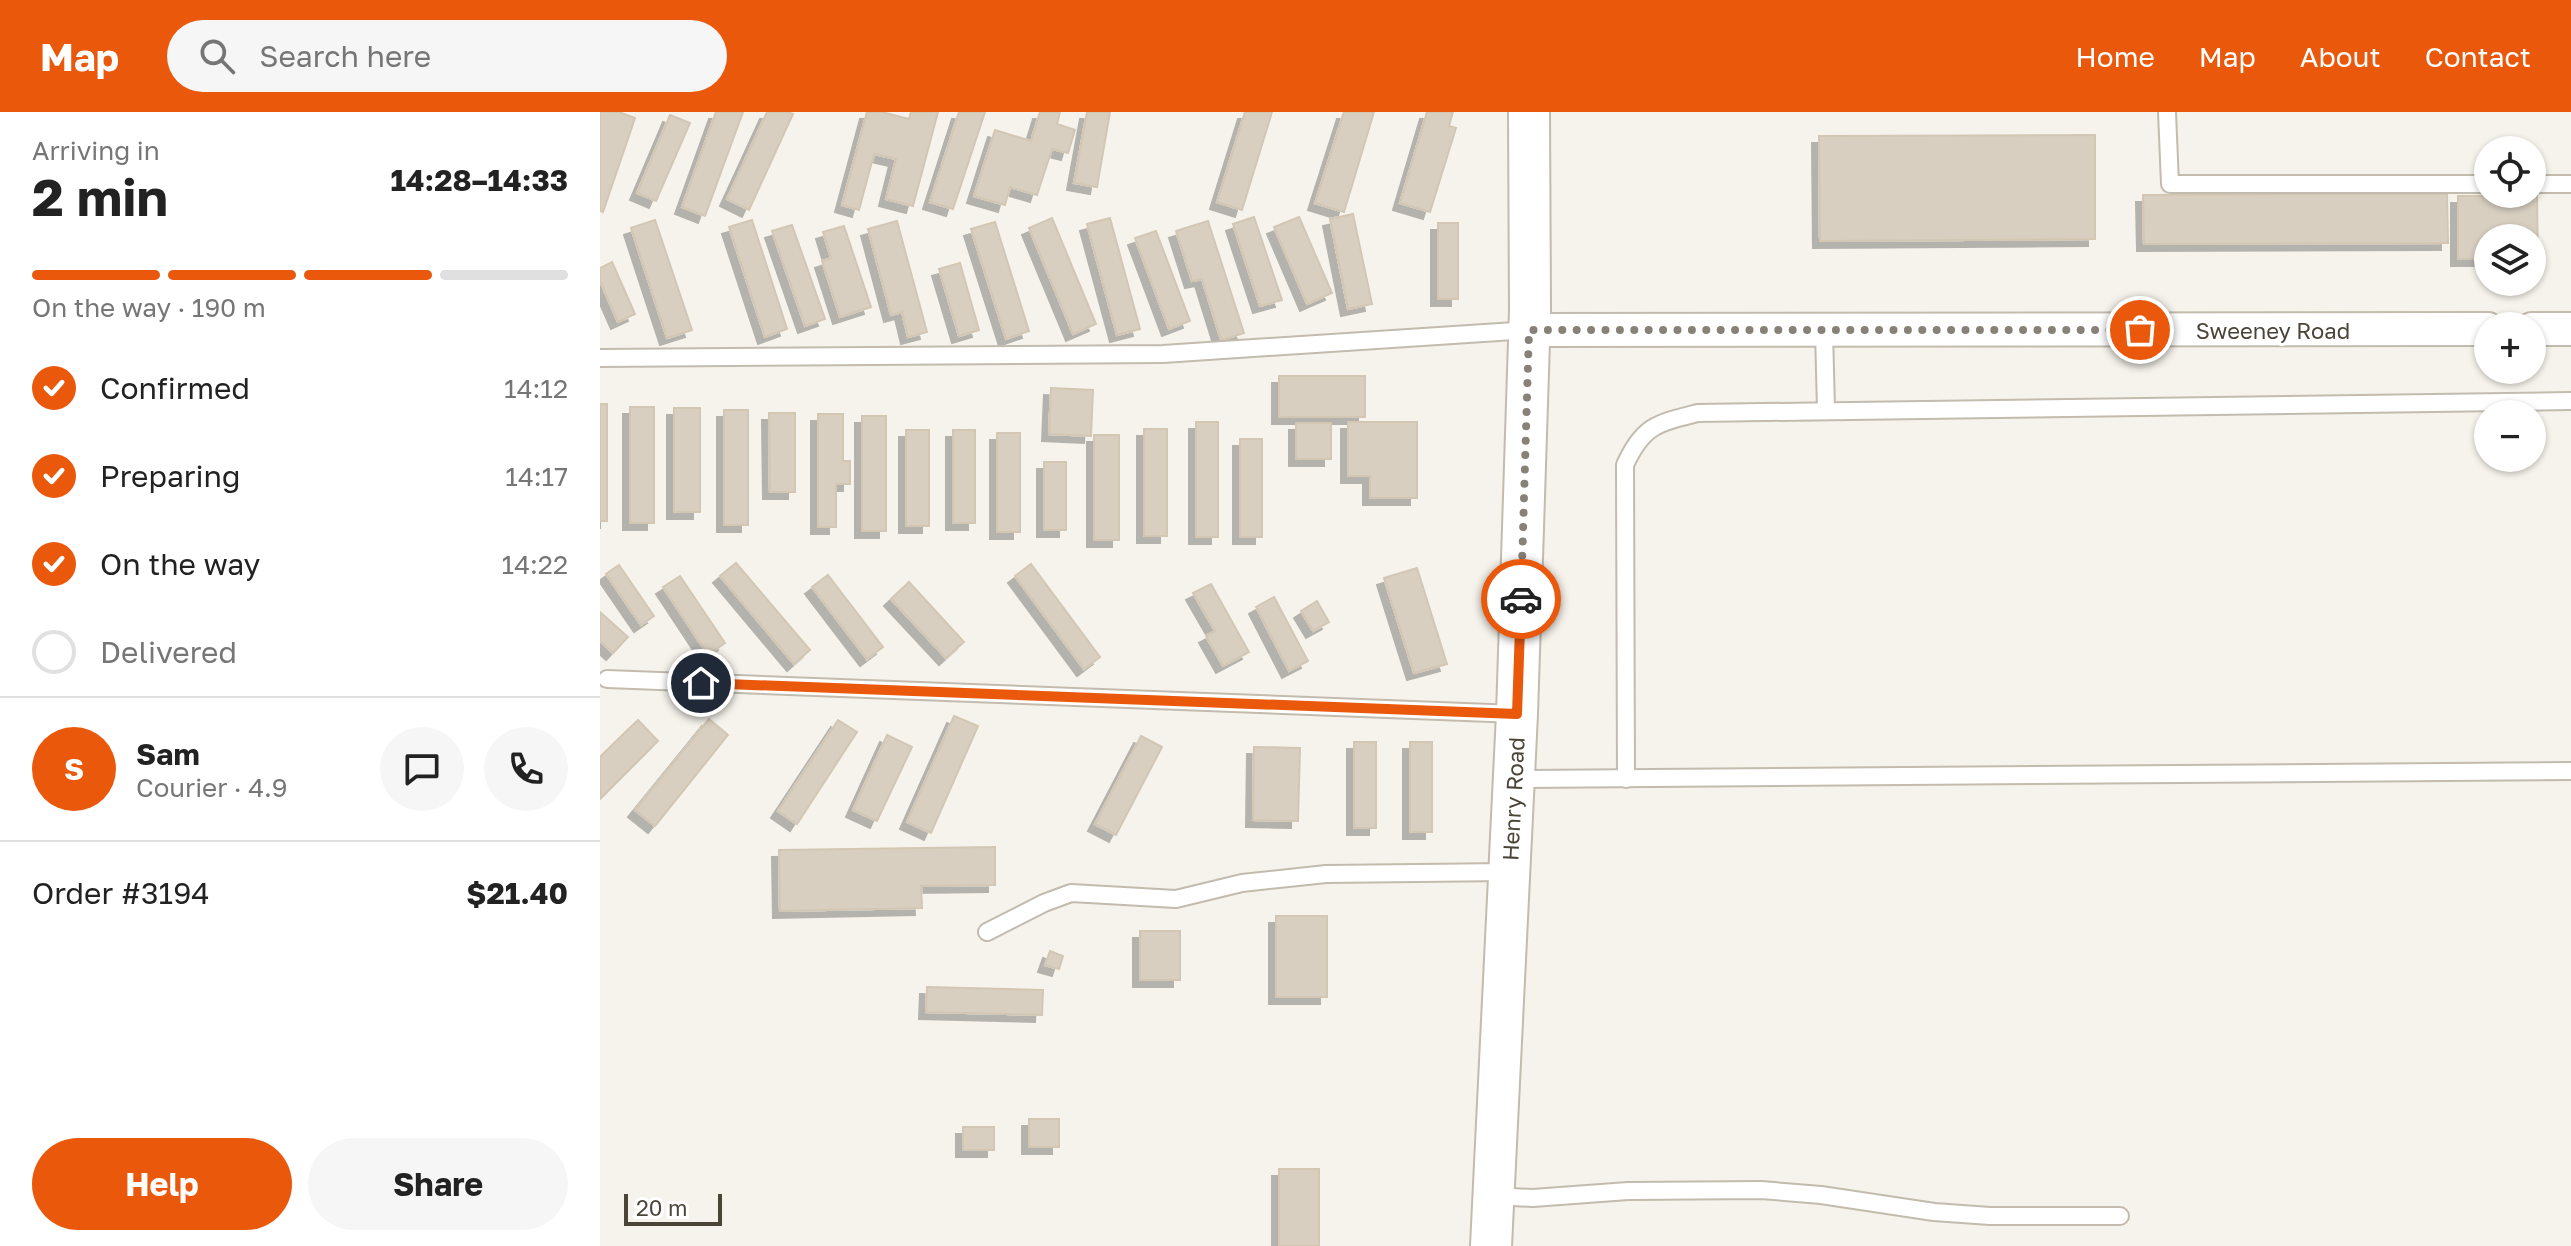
<!DOCTYPE html>
<html lang="en">
<head>
<meta charset="utf-8">
<style>
	body { margin:0; font-family:"Golos Text",sans-serif; background:#f6f6f6; color:#222; height:100vh; display:flex; flex-direction:column; font-size:30px; white-space:nowrap }
	* { box-sizing:border-box; margin:0 }
	p { font-size:26px; color:#767676 }
	.icon { flex:none; width:44px; height:44px; fill:none; stroke:currentColor; stroke-width:2; stroke-linecap:round; stroke-linejoin:round }
	.map { position:relative; flex:1; overflow:hidden }
	.details { display:flex; flex-direction:column; background:#fff; width:600px }
	.details>* { flex:none }
	.fabs { position:absolute; left:1874px; top:24px; display:grid; gap:16px }
	.fabs a { display:grid; place-items:center; width:72px; height:72px; border-radius:50%; background:#fff; box-shadow:0 2px 6px #0004; font-size:40px }
	.scale { position:absolute; left:24px; bottom:20px; width:98px; box-sizing:border-box; padding-left:8px; border:4px solid #4b4439; border-top:0; font-size:22px; line-height:28px; white-space:nowrap; color:#4b4439; -webkit-text-stroke:6px #fff; paint-order:stroke }
	.pin { position:absolute; display:grid; place-items:center; width:68px; height:68px; color:#fff; margin:-34px; border:4px solid #fff; border-radius:50%; box-shadow:0 2px 8px #0007 }
	.courier { position:absolute; display:grid; place-items:center; width:80px; height:80px; margin:-40px; border:6px solid #ea580c; border-radius:50%; background:#fff; color:#222; box-shadow:0 2px 10px #0007 }
	.headline em { font-style:normal; font-weight:700 }
	.headline div { display:flex; flex-direction:column-reverse }
	.headline { display:flex; align-items:center; justify-content:space-between; height:136px; padding:0 32px }
	h1 { font-size:52px; font-weight:700; line-height:60px }
	.bar { display:grid; grid-template-columns:repeat(4,1fr); gap:12px 8px; align-content:center; height:96px; padding:0 32px }
	.bar i { height:10px; border-radius:6px; background:#e0e0e0 }
	.bar .selected { background:#ea580c }
	.bar p { grid-column:span 4 }
	.line { display:flex; align-items:center; gap:20px; padding:0 32px; border-top:2px solid #e0e0e0 }
	.line div { flex:1 }
	.round { display:grid; place-items:center; flex:none; width:84px; height:84px; border-radius:42px; background:#f6f6f6 }
	ol { padding:0 32px; list-style:none }
	li { display:flex; align-items:center; gap:24px; height:88px }
	li p { margin-inline-start:auto }
	li .icon { padding:8px; border-radius:50%; background:#ea580c; color:#fff; stroke-width:4 }
	li:last-child { color:#767676 }
	li i { width:44px; height:44px; border:4px solid #e0e0e0; border-radius:50% }
	.primary-button { display:flex; gap:16px; margin-top:auto; padding:16px 32px }
	.primary-button a { flex:1; height:92px; border-radius:48px; background:#ea580c; color:#fff; font-size:32px; font-weight:700; line-height:92px; text-align:center }
	.primary-button a+a { background:#f6f6f6; color:#222 }
	header { display:flex; align-items:center; gap:48px; box-sizing:border-box; height:112px; padding:0 40px; background:#ea580c; color:#fff }
	header strong { font-size:38px }
	nav { display:flex; gap:44px; margin-inline-start:auto; font-size:28px }
	.search { width:560px; height:72px; background:#f6f6f6; display:flex; align-items:center; gap:20px; box-sizing:border-box; padding:0 28px; border-radius:44px; color:#767676; font-size:30px }
	main { display:flex; flex:1; min-height:0 }
	.map>svg:first-child { display:block }
	.building { fill:#d8cfc1; stroke:#d3c7b4; stroke-width:2; filter:url(#shadow) }
	.lines { fill:none; stroke-linecap:round; stroke-linejoin:round }
	.service-casing { stroke:#c2bbae; stroke-width:20 }
	.minor-casing { stroke:#c2bbae; stroke-width:36 }
	.tertiary-casing { stroke:#c2bbae; stroke-width:44 }
	.service { stroke:#fff; stroke-width:16 }
	.minor { stroke:#fff; stroke-width:32 }
	.tertiary { stroke:#fff; stroke-width:40 }
	.done { stroke:#878178; stroke-width:8; stroke-dasharray:0 14.4 }
	.route { stroke:#ea580c; stroke-width:10 }
	.labels { text-anchor:middle; dominant-baseline:central; stroke-width:6; stroke-linejoin:round; paint-order:stroke }
	.street-label { font-size:22px; fill:#4b4439; stroke:#fff }
</style>
</head>
<body>
<header>
<strong>Map</strong>
<div class="search"><svg class="icon" aria-label="search" viewBox="0 0 24 24"><circle cx="10" cy="10" r="6"/><path d="M15 15l6 6"/></svg>Search here</div>
<nav><a>Home</a><a>Map</a><a>About</a><a>Contact</a></nav>
</header>
<main>
<section class="details">
<div class="headline"><div><h1>2 min</h1><p>Arriving in</p></div><em>14:28–14:33</em></div>
<div class="bar"><i class="selected"></i><i class="selected"></i><i class="selected"></i><i></i><p>On the way · 190 m</p></div>
<ol>
<li><svg class="icon" aria-label="check" viewBox="0 0 24 24"><path d="M5 12l5 5 9-10"/></svg>Confirmed<p>14:12</p></li>
<li><svg class="icon" aria-label="check" viewBox="0 0 24 24"><path d="M5 12l5 5 9-10"/></svg>Preparing<p>14:17</p></li>
<li><svg class="icon" aria-label="check" viewBox="0 0 24 24"><path d="M5 12l5 5 9-10"/></svg>On the way<p>14:22</p></li>
<li><i></i>Delivered</li>
</ol>
<div class="line" style="height:144px"><b class="round" style="background:#ea580c;color:#fff">S</b><div><b>Sam</b><p>Courier · 4.9</p></div><a class="round"><svg class="icon" aria-label="chat" viewBox="0 0 24 24"><path d="M4 5h16v11H9l-5 4z"/></svg></a><a class="round"><svg class="icon" aria-label="phone" viewBox="0 0 24 24"><path d="M5 4h4l2 5-3 2q2 4 5 5l2-3 5 2v4C11 20 4 13 5 4z"/></svg></a></div>
<div class="line" style="height:104px"><div>Order #3194</div><b>$21.40</b></div>
<div class="primary-button"><a>Help</a><a>Share</a></div>
</section>
<div class="map">
<svg width="1971" height="1134" viewBox="0 0 1971 1134">
	<defs>
		<filter id="shadow"><feDropShadow dx="-7" dy="7" stdDeviation="0" flood-color="#0004"/></filter>
	</defs>
	<rect width="100%" height="100%" fill="#f6f3ec"/>
	<g class="building">
		<polygon points="0,0 19,0 35,6 3,100 0,99"/>
		<polygon points="116,0 143,0 105,104 82,95"/>
		<polygon points="167,0 188,0 193,2 149,98 127,87"/>
		<polygon points="267,0 282,0 309,7 311,0 338,0 313,94 286,87 296,47 274,42 259,98 242,93"/>
		<polygon points="359,0 385,0 353,97 330,90"/>
		<polygon points="440,0 460,0 457,12 475,18 468,41 452,37 437,83 410,75 405,93 374,84 395,18 431,29"/>
		<polygon points="487,0 510,0 497,75 474,71"/>
		<polygon points="645,0 672,0 642,98 617,90"/>
		<polygon points="744,0 774,0 744,100 715,91"/>
		<polygon points="827,0 853,0 849,14 856,16 830,100 800,91"/>
		<polygon points="70,3 90,11 56,89 37,81"/>
		<polygon points="1495,23 1495,127 1220,129 1219,24"/>
		<polygon points="1847,82 1848,131 1544,132 1543,83"/>
		<polygon points="1858,84 1937,84 1938,147 1932,147 1932,126 1888,126 1888,147 1858,147"/>
		<polygon points="753,102 772,192 748,197 730,107"/>
		<polygon points="654,105 682,188 660,194 633,112"/>
		<polygon points="699,105 732,181 707,192 674,115"/>
		<polygon points="452,106 496,212 473,222 429,116"/>
		<polygon points="510,106 540,217 517,223 487,112"/>
		<polygon points="55,108 92,218 67,226 31,116"/>
		<polygon points="152,108 187,217 165,225 129,115"/>
		<polygon points="297,109 327,220 308,225 302,200 291,203 268,117"/>
		<polygon points="608,109 644,221 621,228 602,167 592,169 576,119"/>
		<polygon points="395,110 429,219 406,227 371,117"/>
		<rect x="838" y="111" width="20" height="76"/>
		<polygon points="192,113 225,207 205,214 172,119"/>
		<polygon points="244,114 271,195 240,205 222,149 231,146 223,120"/>
		<polygon points="556,119 590,209 569,217 535,126"/>
		<polygon points="12,150 35,202 18,210 0,169 0,156"/>
		<polygon points="360,151 379,218 359,224 339,157"/>
		<rect x="679" y="264" width="86" height="41"/>
		<polygon points="451,276 493,278 491,324 449,322"/>
		<rect x="0" y="292" width="7" height="117"/>
		<rect x="30" y="295" width="24" height="116"/>
		<rect x="74" y="296" width="26" height="104"/>
		<rect x="124" y="298" width="24" height="115"/>
		<polygon points="169,301 195,301 195,380 170,380"/>
		<polygon points="218,302 243,302 243,349 250,349 250,372 236,372 236,415 218,415"/>
		<rect x="262" y="304" width="24" height="115"/>
		<rect x="596" y="310" width="22" height="115"/>
		<polygon points="748,310 817,310 817,386 770,386 770,364 748,364"/>
		<rect x="696" y="311" width="35" height="36"/>
		<rect x="544" y="317" width="23" height="107"/>
		<rect x="306" y="318" width="23" height="96"/>
		<rect x="353" y="318" width="22" height="93"/>
		<rect x="397" y="321" width="23" height="99"/>
		<rect x="494" y="323" width="25" height="105"/>
		<rect x="640" y="327" width="22" height="98"/>
		<rect x="444" y="350" width="22" height="68"/>
		<polygon points="136,451 210,538 194,552 120,464"/>
		<polygon points="431,452 500,545 484,557 415,464"/>
		<polygon points="19,453 54,504 41,513 6,462"/>
		<polygon points="817,456 847,552 814,561 784,466"/>
		<polygon points="228,463 283,535 267,547 212,475"/>
		<polygon points="80,464 125,531 108,543 63,475"/>
		<polygon points="309,470 364,530 346,546 291,487"/>
		<polygon points="611,472 649,540 623,554 606,524 615,519 593,481"/>
		<polygon points="674,485 708,549 689,559 656,495"/>
		<polygon points="717,489 729,510 713,519 701,499"/>
		<polygon points="0,500 28,525 13,541 0,529"/>
		<polygon points="354,604 378,614 331,721 307,710"/>
		<polygon points="109,607 128,623 55,714 35,698"/>
		<polygon points="38,608 58,629 0,687 0,645"/>
		<polygon points="238,608 257,620 197,712 178,699"/>
		<polygon points="287,623 312,635 277,709 253,698"/>
		<polygon points="541,624 562,635 516,723 495,712"/>
		<rect x="754" y="630" width="22" height="86"/>
		<rect x="810" y="630" width="22" height="90"/>
		<polygon points="654,635 700,636 698,709 653,708"/>
		<polygon points="395,735 395,773 321,774 322,796 180,799 179,738"/>
		<rect x="676" y="804" width="51" height="81"/>
		<rect x="540" y="819" width="40" height="49"/>
		<polygon points="450,839 463,844 459,857 445,853"/>
		<polygon points="327,875 443,878 442,903 326,900"/>
		<rect x="429" y="1007" width="30" height="28"/>
		<rect x="363" y="1015" width="31" height="23"/>
		<rect x="679" y="1057" width="40" height="77"/>
	</g>
	<g class="lines">
		<defs>
			<g id="service">
				<polyline points="1567,0 1570,72 1888,72"/>
				<polyline points="1932,72 1971,72"/>
				<polyline points="1224,219 1226,298"/>
				<polyline points="0,246 563,242 929,218"/>
				<polyline points="7,567 917,602"/>
				<polyline points="915,667 1971,659"/>
				<path d="M 1026,667 L 1025,353 C 1043,313 1058,311 1098,301 L 1971,289"/>
				<polyline points="387,820 444,791 471,781 576,787 642,771 726,762 909,760"/>
				<polyline points="893,1084 933,1086 1028,1079 1161,1078 1221,1083 1334,1100 1390,1104 1520,1104"/>
			</g>
			<g id="minor">
				<polyline points="1932,217 1971,217"/>
				<polyline points="929,218 1888,217"/>
			</g>
			<polyline id="tertiary" points="891,1134 917,602 930,198 929,0"/>
		</defs>
		<use href="#service" class="service-casing"/>
		<use href="#minor" class="minor-casing"/>
		<use href="#tertiary" class="tertiary-casing"/>
		<use href="#service" class="service"/>
		<use href="#minor" class="minor"/>
		<use href="#tertiary" class="tertiary"/>
	</g>
	<g class="lines">
		<polyline class="done" points="921,487 929,218 1540,218"/>
		<polyline class="route" points="101,571 917,602 921,487"/>
	</g>
	<g class="labels">
		<g class="street-label">
			<text x="1673" y="218">Sweeney Road</text>
			<text transform="translate(913 687) rotate(-87)">Henry Road</text>
		</g>
	</g>
</svg>
<div class="fabs">
<a><svg class="icon" aria-label="locate" viewBox="0 0 24 24"><circle cx="12" cy="12" r="6"/><path d="M12 2v4M12 18v4M2 12h4M18 12h4"/></svg></a>
<a><svg class="icon" aria-label="layers" viewBox="0 0 24 24"><path d="M12 4l9 5-9 5-9-5zM3 14l9 5 9-5"/></svg></a>
<a>+</a>
<a>−</a>
</div>
<div class="scale">20 m</div>
<div class="pin" style="left:1540px;top:218px;background:#ea580c"><svg class="icon" aria-label="bag" viewBox="0 0 24 24"><path d="M5 8h14l-1 12H6zM9 8a3 3 0 0 1 6 0"/></svg></div>
<div class="pin" style="left:101px;top:571px;background:#1f2937"><svg class="icon" aria-label="home" viewBox="0 0 24 24"><path d="M3 11l9-7 9 7M6 9v11h12V9"/></svg></div>
<div class="courier" style="left:921px;top:487px"><svg class="icon" aria-label="car" viewBox="0 0 24 24"><path d="M5 17H2v-5l4-1 3-4h7l3 4 3 1v5h-3M9 17h6M6 11h13"/><circle cx="7" cy="17" r="2"/><circle cx="17" cy="17" r="2"/></svg></div>
</div>
</main>
</body>
</html>
